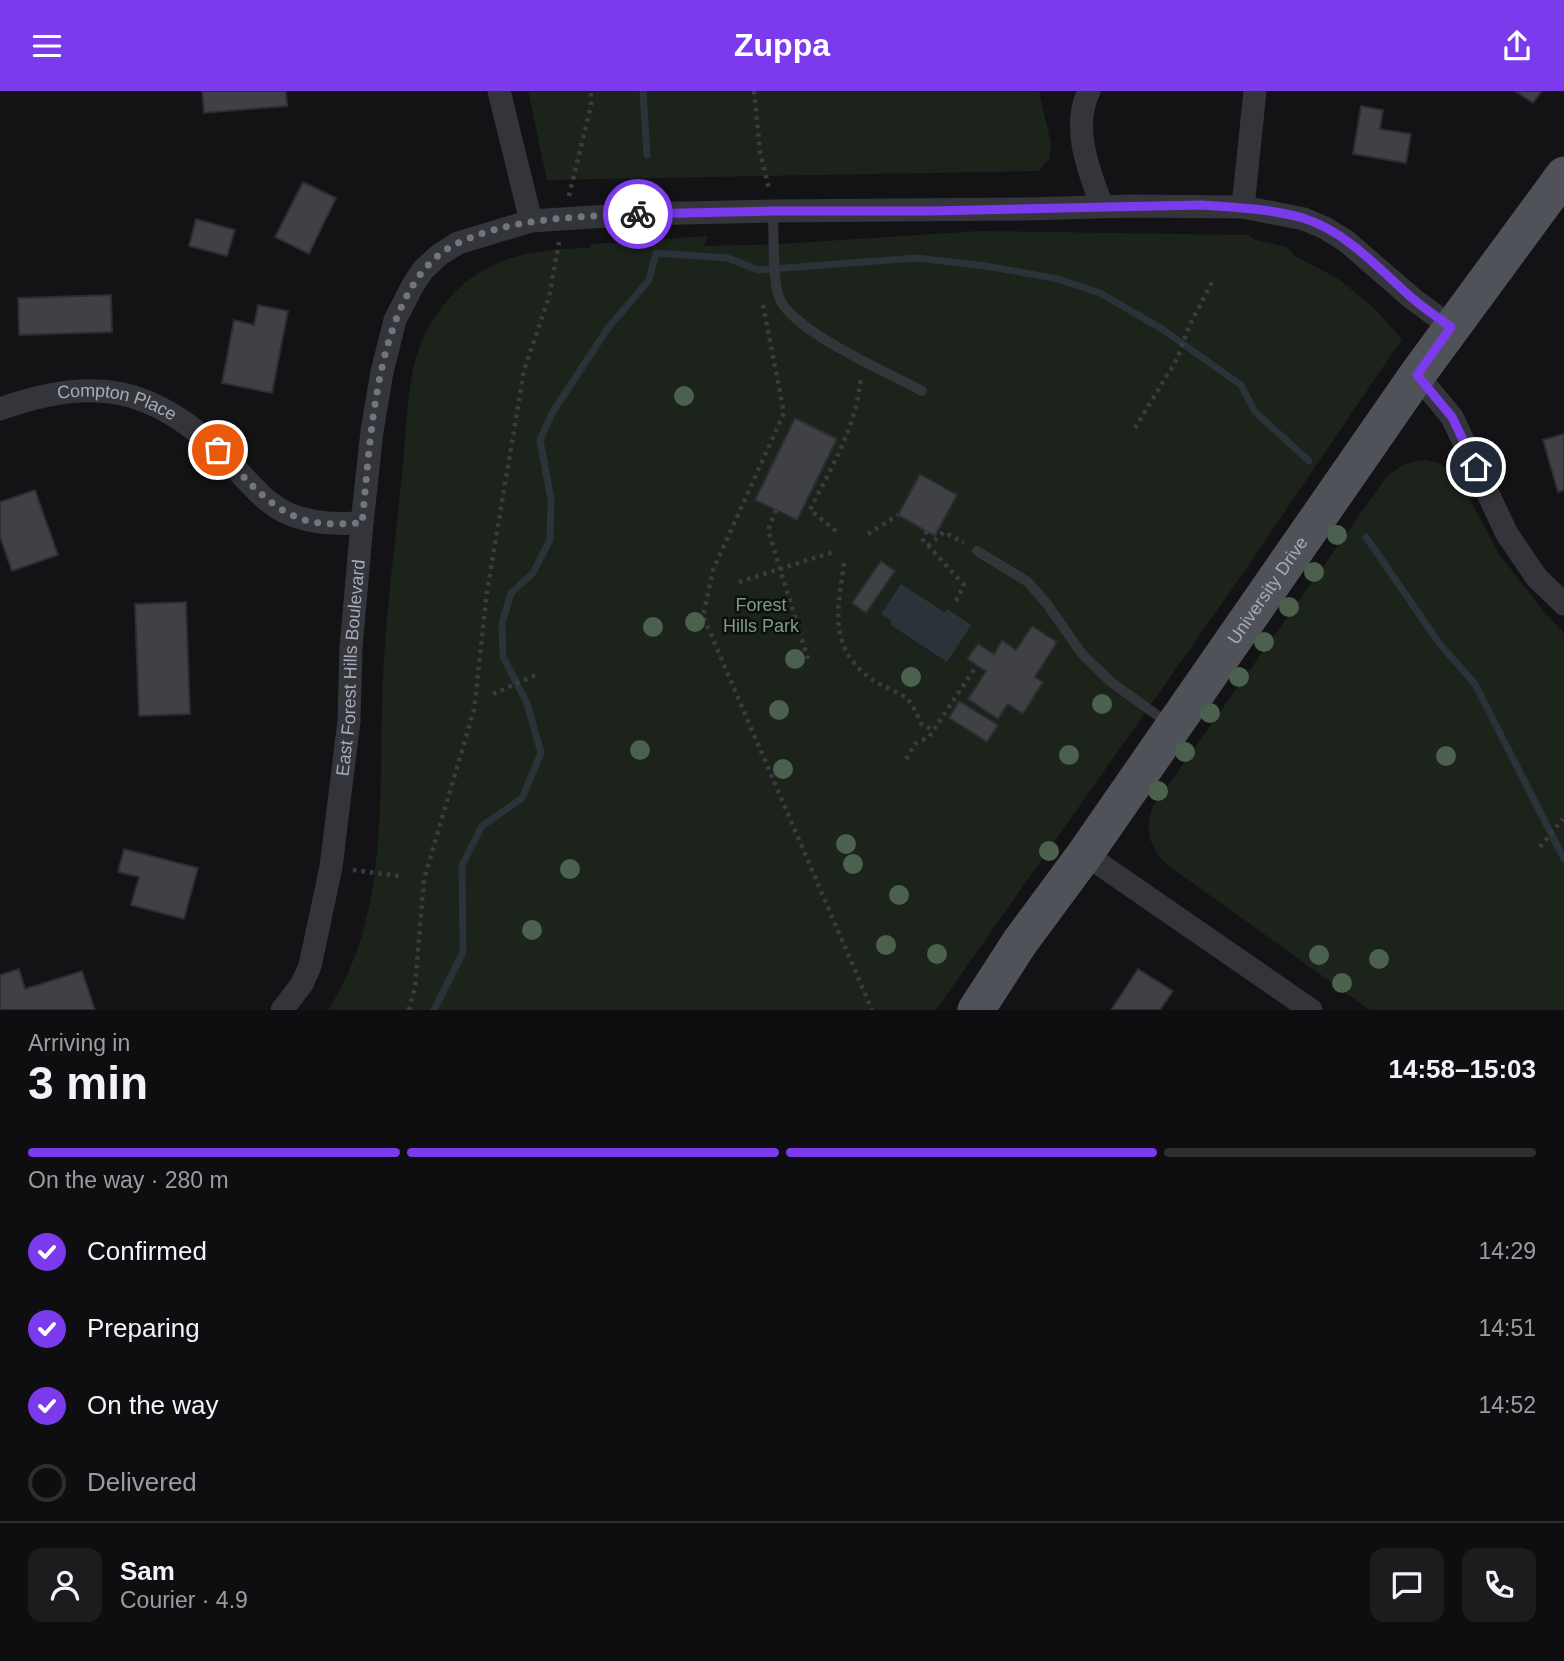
<!DOCTYPE html>
<html lang="en">
<head>
<meta charset="utf-8">
<style>
	body { margin:0; font-family:Helvetica,sans-serif; background:#1c1c1e; color:#f1f3f6; height:100vh; display:flex; flex-direction:column; font-size:26px; white-space:nowrap }
	* { box-sizing:border-box; margin:0 }
	p { font-size:23px; color:#9b9c9f }
	.icon { flex:none; width:38px; height:38px; fill:none; stroke:currentColor; stroke-width:2; stroke-linecap:round; stroke-linejoin:round }
	.map { position:relative; height:919px; overflow:hidden }
	.drawer { display:flex; flex-direction:column; background:#0e0e10; flex:1 }
	.drawer>* { flex:none }
	.pin { position:absolute; display:grid; place-items:center; width:60px; height:60px; color:#fff; margin:-30px; border:4px solid #fff; border-radius:50%; box-shadow:0 2px 7px #0007 }
	.courier { position:absolute; display:grid; place-items:center; width:70px; height:70px; margin:-35px; border:5px solid #7c3aed; border-radius:50%; background:#fff; color:#222; box-shadow:0 2px 9px #0007 }
	.summary em { font-style:normal; font-weight:800 }
	.summary div { display:flex; flex-direction:column-reverse }
	.summary { display:flex; align-items:center; justify-content:space-between; height:119px; padding:0 28px }
	h1 { font-size:46px; font-weight:800; line-height:52px }
	.bar { display:grid; grid-template-columns:repeat(4,1fr); gap:10px 7px; align-content:center; height:84px; padding:0 28px }
	.bar i { height:9px; border-radius:5px; background:#2e2e30 }
	.bar .active { background:#7c3aed }
	.bar p { grid-column:span 4 }
	.line { display:flex; align-items:center; gap:18px; padding:0 28px; border-top:2px solid #2e2e30 }
	.line div { flex:1 }
	.round { display:grid; place-items:center; flex:none; width:74px; height:74px; border-radius:14px; background:#1c1c1e }
	ol { padding:0 28px; list-style:none }
	li { display:flex; align-items:center; gap:21px; height:77px }
	li p { margin-inline-start:auto }
	li .icon { padding:7px; border-radius:50%; background:#7c3aed; color:#fff; stroke-width:4 }
	li:last-child { color:#9b9c9f }
	li i { width:38px; height:38px; border:4px solid #2e2e30; border-radius:50% }
	header { display:flex; justify-content:space-between; align-items:center; height:91px; padding:0 28px; background:#7c3aed; color:#fff; font-size:32px; font-weight:800 }
	.map>svg:first-child { display:block }
	.green { fill:#1b231b }
	.water { fill:#293339 }
	.lines { fill:none; stroke-linecap:round; stroke-linejoin:round }
	.stream { stroke:#293339; stroke-width:7 }
	.building { fill:#3f4145; stroke:#2d2d31; stroke-width:2 }
	.path { stroke:#3a3c41; stroke-width:4.5; stroke-dasharray:3.5 5; stroke-linecap:butt }
	.lane { stroke:#34353a; stroke-width:10 }
	.street { stroke:#34353a; stroke-width:23 }
	.primary { stroke:#505259; stroke-width:37 }
	.tree { fill:#4c614d }
	.done { stroke:#71767e; stroke-width:7; stroke-dasharray:0 12.6 }
	.route { stroke:#7c3aed; stroke-width:9 }
	.labels { text-anchor:middle; dominant-baseline:central; stroke-width:5; stroke-linejoin:round; paint-order:stroke }
	.street-label { font-size:18px; fill:#a4abb6; stroke:#0e0e10 }
	.park-label { font-size:18px; fill:#7ba17a; stroke:#0e0e10 }
</style>
</head>
<body>
<header><svg class="icon" aria-label="menu" viewBox="0 0 24 24"><path d="M4 6h16M4 12h16M4 18h16"/></svg>Zuppa<svg class="icon" aria-label="share" viewBox="0 0 24 24"><path d="M12 15V3M7 8l5-5 5 5M5 13v7h14v-7"/></svg></header>
<div class="map">
<svg width="1564" height="919" viewBox="0 0 1564 919">
	<rect width="100%" height="100%" fill="#131315"/>
	<g class="green">
		<polygon points="528,0 1039,0 1051,53 1049,68 1039,80 547,89"/>
		<path d="M 979,140 L 1248,144 L 1256,149 L 1287,156 L 1295,165 L 1337,187 L 1374,217 L 1402,248 L 1237,491 L 936,919 L 328,919 C 395,817 376,684 384,568 C 388,502 397,437 403,372 C 408,322 406,266 436,224 C 475,168 525,158 589,157 L 591,153 L 708,145 L 704,155 L 780,153 Z"/>
		<path d="M 1426,369 L 1441,373 L 1462,393 L 1499,463 L 1546,523 L 1564,542 L 1564,919 L 1370,919 L 1166,773 C 1149,755 1145,740 1152,717 L 1385,388 C 1398,375 1408,370 1426,369 Z"/>
	</g>
	<polygon class="water" points="901,493 944,521 947,518 971,534 947,571 891,534 891,529 881,523"/>
	<g class="lines">
		<g class="stream">
			<polyline points="643,0 647,64"/>
			<polyline points="1366,446 1439,552 1475,593 1564,768"/>
			<polyline points="434,919 463,861 462,774 482,735 522,707 541,662 527,612 503,566 502,532 511,502 533,482 550,449 551,408 540,349 552,322 608,237 649,189 656,162 728,167 758,179 916,167 986,175 1058,188 1100,202 1162,238 1241,294 1255,321 1309,370"/>
		</g>
	</g>
	<g class="building">
		<polygon points="202,0 286,0 287,15 204,22"/>
		<polygon points="1515,0 1542,0 1533,12"/>
		<polygon points="1361,15 1383,19 1380,38 1411,43 1406,72 1353,63"/>
		<polygon points="303,91 336,107 309,163 275,146"/>
		<polygon points="196,128 235,139 227,165 189,155"/>
		<polygon points="111,204 112,241 19,244 18,207"/>
		<polygon points="258,214 288,220 272,302 222,292 234,229 254,234"/>
		<polygon points="795,327 837,348 797,429 755,409"/>
		<polygon points="1564,343 1564,399 1558,401 1543,349"/>
		<polygon points="920,383 957,404 935,445 898,424"/>
		<polygon points="35,399 58,464 12,480 0,446 0,411"/>
		<polygon points="881,470 895,480 866,522 852,512"/>
		<polygon points="186,511 190,623 139,625 135,513"/>
		<polygon points="1032,535 1057,551 1035,586 1043,591 1023,623 1008,613 998,628 968,608 986,580 967,568 978,553 994,563 1002,549 1016,559"/>
		<polygon points="959,610 998,634 987,651 949,627"/>
		<polygon points="124,758 198,777 184,828 131,814 139,786 118,781"/>
		<polygon points="19,878 25,898 82,880 95,919 0,919 0,884"/>
		<polygon points="1138,878 1173,900 1160,919 1111,919"/>
	</g>
	<g class="lines">
		<g class="path">
			<polyline points="754,0 760,61 769,98"/>
			<polyline points="569,105 591,14 591,0"/>
			<polyline points="763,214 784,322 713,479 703,525 872,919"/>
			<polyline points="1135,337 1177,268 1190,233 1212,191"/>
			<polyline points="776,419 768,439 809,571"/>
			<path d="M 836,440 L 810,419 C 832,375 857,335 861,285"/>
			<polyline points="927,440 923,449 964,494 955,512"/>
			<polyline points="868,443 898,424"/>
			<polyline points="928,455 944,441 964,452"/>
			<path d="M 844,472 C 838,519 827,554 871,588 C 882,596 900,600 909,610 C 915,617 918,627 922,634 L 934,639"/>
			<polyline points="739,491 833,461"/>
			<polyline points="493,603 538,583"/>
			<polyline points="906,668 915,653 929,646 977,574"/>
			<polyline points="1540,756 1563,728"/>
			<polyline points="353,779 400,785"/>
			<polyline points="409,919 415,896 424,788 474,619 487,501 524,279 549,206 559,151"/>
		</g>
		<g class="lane">
			<path d="M 773,120 C 774,140 772,189 779,206 C 791,240 889,282 922,300"/>
			<polyline points="977,460 1028,491 1047,513 1082,563 1111,591 1168,632"/>
		</g>
		<g class="street">
			<polyline points="499,0 531,130"/>
			<path d="M 1089,0 C 1071,37 1089,80 1102,115"/>
			<polyline points="1243,116 1255,0"/>
			<polyline points="1417,284 1452,326 1507,443 1537,487 1564,513"/>
			<path id="s1" d="M 0,318 C 93,284 154,295 225,366 C 244,385 263,412 289,423 C 313,433 337,433 362,432"/>
			<polyline points="1085,763 1311,919"/>
			<path id="s2" d="M 282,919 L 302,893 L 310,875 L 331,776 L 349,630 L 351,557 L 362,432 L 372,340 L 382,281 L 395,229 L 413,194 L 423,179 L 439,164 L 458,152 L 531,130 L 638,123 L 773,120 L 1025,118 L 1132,115 L 1243,116 L 1304,128 L 1325,137 L 1346,150 L 1413,208 L 1451,236"/>
		</g>
		<path class="primary" id="s3" d="M 976,919 L 1020,851 L 1085,763 L 1417,284 L 1564,84"/>
	</g>
	<g class="tree">
		<circle cx="684" cy="305" r="10"/>
		<circle cx="1337" cy="444" r="10"/>
		<circle cx="1314" cy="481" r="10"/>
		<circle cx="1289" cy="516" r="10"/>
		<circle cx="695" cy="531" r="10"/>
		<circle cx="653" cy="536" r="10"/>
		<circle cx="1264" cy="551" r="10"/>
		<circle cx="795" cy="568" r="10"/>
		<circle cx="911" cy="586" r="10"/>
		<circle cx="1239" cy="586" r="10"/>
		<circle cx="1102" cy="613" r="10"/>
		<circle cx="779" cy="619" r="10"/>
		<circle cx="1210" cy="622" r="10"/>
		<circle cx="640" cy="659" r="10"/>
		<circle cx="1185" cy="661" r="10"/>
		<circle cx="1069" cy="664" r="10"/>
		<circle cx="1446" cy="665" r="10"/>
		<circle cx="783" cy="678" r="10"/>
		<circle cx="1158" cy="700" r="10"/>
		<circle cx="846" cy="753" r="10"/>
		<circle cx="1049" cy="760" r="10"/>
		<circle cx="853" cy="773" r="10"/>
		<circle cx="570" cy="778" r="10"/>
		<circle cx="899" cy="804" r="10"/>
		<circle cx="532" cy="839" r="10"/>
		<circle cx="886" cy="854" r="10"/>
		<circle cx="937" cy="863" r="10"/>
		<circle cx="1319" cy="864" r="10"/>
		<circle cx="1379" cy="868" r="10"/>
		<circle cx="1342" cy="892" r="10"/>
	</g>
	<g class="lines">
		<path class="done" d="M 218,359 C 245,386 270,420 308,430 C 325,434 344,433 362,432 C 371,352 374,189 460,151 C 516,126 577,126 638,123"/>
		<path class="route" d="M 638,123 L 774,120 L 931,120 L 1202,114 C 1235,116 1271,118 1303,127 C 1346,140 1380,179 1412,207 C 1424,217 1438,227 1451,236 L 1417,284 L 1452,326 L 1476,376"/>
	</g>
	<g class="labels">
		<g class="street-label">
			<text stroke="none"><textPath href="#s1" startOffset="121">Compton Place</textPath></text>
			<text stroke="none"><textPath href="#s3" startOffset="511">University Drive</textPath></text>
			<text stroke="none"><textPath href="#s2" startOffset="354">East Forest Hills Boulevard</textPath></text>
		</g>
		<g class="park-label">
			<text x="761" y="514">Forest<tspan x="761" dy="21">Hills Park</tspan></text>
		</g>
	</g>
</svg>
<div class="pin" style="left:218px;top:359px;background:#ea580c"><svg class="icon" aria-label="bag" viewBox="0 0 24 24"><path d="M5 8h14l-1 12H6zM9 8a3 3 0 0 1 6 0"/></svg></div>
<div class="pin" style="left:1476px;top:376px;background:#1f2937"><svg class="icon" aria-label="home" viewBox="0 0 24 24"><path d="M3 11l9-7 9 7M6 9v11h12V9"/></svg></div>
<div class="courier" style="left:638px;top:123px"><svg class="icon" aria-label="bike" viewBox="0 0 24 24"><circle cx="6" cy="16" r="4"/><circle cx="18" cy="16" r="4"/><path d="M6 16l4-8h5l3 8M10 8l3 8H6M13 5h3"/></svg></div>
</div>
<section class="drawer">
<div class="summary"><div><h1>3 min</h1><p>Arriving in</p></div><em>14:58–15:03</em></div>
<div class="bar"><i class="active"></i><i class="active"></i><i class="active"></i><i></i><p>On the way · 280 m</p></div>
<ol>
<li><svg class="icon" aria-label="check" viewBox="0 0 24 24"><path d="M5 12l5 5 9-10"/></svg>Confirmed<p>14:29</p></li>
<li><svg class="icon" aria-label="check" viewBox="0 0 24 24"><path d="M5 12l5 5 9-10"/></svg>Preparing<p>14:51</p></li>
<li><svg class="icon" aria-label="check" viewBox="0 0 24 24"><path d="M5 12l5 5 9-10"/></svg>On the way<p>14:52</p></li>
<li><i></i>Delivered</li>
</ol>
<div class="line" style="height:126px"><a class="round"><svg class="icon" aria-label="person" viewBox="0 0 24 24"><circle cx="12" cy="8" r="4"/><path d="M4 21q1-7 8-7t8 7"/></svg></a><div><b>Sam</b><p>Courier · 4.9</p></div><a class="round"><svg class="icon" aria-label="chat" viewBox="0 0 24 24"><path d="M4 5h16v11H9l-5 4z"/></svg></a><a class="round"><svg class="icon" aria-label="phone" viewBox="0 0 24 24"><path d="M5 4h4l2 5-3 2q2 4 5 5l2-3 5 2v4C11 20 4 13 5 4z"/></svg></a></div>
</section>
</body>
</html>
